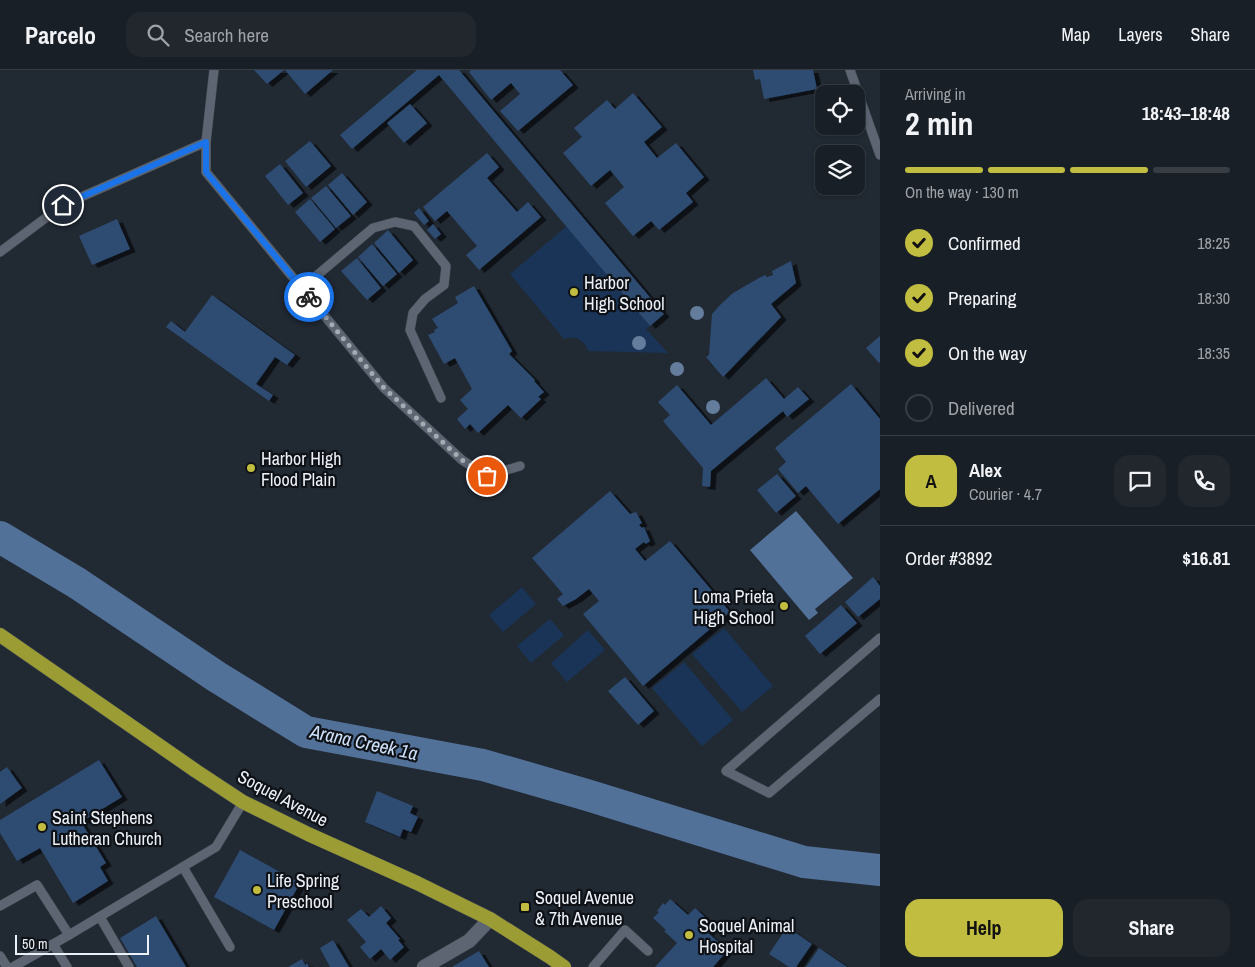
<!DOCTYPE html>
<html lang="en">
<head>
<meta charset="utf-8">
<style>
	body { margin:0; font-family:"Archivo Narrow",sans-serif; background:#22272e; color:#f1f3f6; height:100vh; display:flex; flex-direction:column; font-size:19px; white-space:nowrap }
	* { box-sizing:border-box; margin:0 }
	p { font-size:16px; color:#9fa2a7 }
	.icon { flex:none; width:28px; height:28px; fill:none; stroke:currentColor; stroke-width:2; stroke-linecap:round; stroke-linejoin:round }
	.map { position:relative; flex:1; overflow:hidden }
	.side { display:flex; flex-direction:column; background:#191f26; width:375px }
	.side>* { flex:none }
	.tools { position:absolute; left:815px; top:15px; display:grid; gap:10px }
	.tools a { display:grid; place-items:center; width:50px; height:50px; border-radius:10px; background:#191f26; box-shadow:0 1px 4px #0004,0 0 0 1px #373d43; font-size:25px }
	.scale { position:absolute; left:15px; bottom:12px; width:134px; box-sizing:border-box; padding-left:5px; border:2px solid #ecf1f8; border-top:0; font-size:14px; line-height:18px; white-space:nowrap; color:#ecf1f8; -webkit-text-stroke:4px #0e1116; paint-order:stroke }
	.pin { position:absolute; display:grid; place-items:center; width:42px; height:42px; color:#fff; margin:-21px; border:2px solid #fff; border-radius:50%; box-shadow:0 1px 5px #0007 }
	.courier { position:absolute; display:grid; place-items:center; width:50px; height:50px; margin:-25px; border:4px solid #1a73e8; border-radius:50%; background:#fff; color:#222; box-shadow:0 1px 6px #0007 }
	.head em { font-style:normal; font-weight:800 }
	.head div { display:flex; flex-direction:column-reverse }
	.head { display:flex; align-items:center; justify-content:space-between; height:85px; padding:0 25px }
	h1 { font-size:32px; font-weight:800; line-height:38px }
	.bar { display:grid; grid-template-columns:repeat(4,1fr); gap:8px 5px; align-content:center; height:60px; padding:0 25px }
	.bar i { height:6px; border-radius:4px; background:#373d43 }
	.bar .selected { background:#c1bd40 }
	.bar p { grid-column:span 4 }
	.line { display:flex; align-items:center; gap:12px; padding:0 25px; border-top:1px solid #373d43 }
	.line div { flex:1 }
	.round { display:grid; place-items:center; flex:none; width:52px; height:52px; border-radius:15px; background:#22272e }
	ol { padding:0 25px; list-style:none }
	li { display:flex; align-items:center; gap:15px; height:55px }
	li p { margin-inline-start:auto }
	li .icon { padding:5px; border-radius:50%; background:#c1bd40; color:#111; stroke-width:4 }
	li:last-child { color:#9fa2a7 }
	li i { width:28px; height:28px; border:2px solid #373d43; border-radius:50% }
	.primary-button { display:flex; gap:10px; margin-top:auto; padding:10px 25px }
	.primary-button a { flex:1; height:58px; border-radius:15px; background:#c1bd40; color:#111; font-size:20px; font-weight:800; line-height:58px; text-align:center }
	.primary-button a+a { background:#22272e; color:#f1f3f6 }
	header { display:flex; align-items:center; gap:30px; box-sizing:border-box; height:70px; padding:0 25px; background:#191f26; border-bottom:1px solid #373d43 }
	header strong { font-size:24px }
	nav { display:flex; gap:28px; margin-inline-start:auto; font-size:18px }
	.search { width:350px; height:45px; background:#22272e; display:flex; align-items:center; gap:12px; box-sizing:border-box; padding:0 18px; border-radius:15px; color:#9fa2a7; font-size:19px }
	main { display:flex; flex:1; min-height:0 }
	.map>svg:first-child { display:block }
	.green { fill:#193456 }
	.water { fill:#527199 }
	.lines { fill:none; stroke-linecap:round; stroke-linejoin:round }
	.river { stroke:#527199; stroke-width:32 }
	.building { fill:#2e4b71; filter:url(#shadow) }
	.service-casing { stroke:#414850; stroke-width:10 }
	.minor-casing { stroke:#414850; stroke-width:15 }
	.primary-casing { stroke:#414850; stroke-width:15 }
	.service { stroke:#5c6571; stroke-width:9 }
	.minor { stroke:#5c6571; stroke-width:14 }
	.primary { stroke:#9c9c34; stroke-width:14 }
	.tree { fill:#657d9d }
	.done { stroke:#a5abb3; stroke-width:5; stroke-dasharray:0 9 }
	.route { stroke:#1a73e8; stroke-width:6 }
	.poi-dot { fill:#c1bd40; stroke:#0e1116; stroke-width:2 }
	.labels { text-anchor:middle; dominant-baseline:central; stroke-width:4.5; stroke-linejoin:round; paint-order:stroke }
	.poi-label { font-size:18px; fill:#ecf1f8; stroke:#0e1116; text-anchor:start }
	.street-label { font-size:18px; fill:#ecf1f8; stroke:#0e1116 }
	.water-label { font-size:19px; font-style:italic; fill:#cde1fb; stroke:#0e1116 }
</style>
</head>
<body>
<header>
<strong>Parcelo</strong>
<div class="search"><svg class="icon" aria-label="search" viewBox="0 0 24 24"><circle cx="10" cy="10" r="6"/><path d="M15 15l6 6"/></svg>Search here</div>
<nav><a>Map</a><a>Layers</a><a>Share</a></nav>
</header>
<main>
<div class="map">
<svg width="880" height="897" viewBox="0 0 880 897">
	<defs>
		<filter id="shadow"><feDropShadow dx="5.5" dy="3" stdDeviation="0" flood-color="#0009"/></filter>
	</defs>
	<rect width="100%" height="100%" fill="#212933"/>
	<g class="green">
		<path d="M 567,156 L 650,256 L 646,259 L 668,283 L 588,281 C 585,270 575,265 564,269 L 510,204 Z"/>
		<polygon points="522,517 536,534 503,562 489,545"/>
		<polygon points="550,549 564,565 531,593 517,576"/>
		<polygon points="724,558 773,616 742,642 692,584"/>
		<polygon points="588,560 605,580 567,612 551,593"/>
		<polygon points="684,592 733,650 702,676 652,618"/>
	</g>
	<polygon class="water" points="796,441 853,508 815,539 818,543 809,550 750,480"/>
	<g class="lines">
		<polyline class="river" points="0,467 77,513 217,607 306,662 483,695 587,725 804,792 880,800"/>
	</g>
	<g class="building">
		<polygon points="254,0 284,0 267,14"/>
		<polygon points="285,0 333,0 305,24"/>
		<polygon points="417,0 459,0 664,244 650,256 439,5 352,79 340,65"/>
		<polygon points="471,0 560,0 573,15 518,61 500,41 520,24 511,13 491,30 469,2"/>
		<polygon points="753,0 813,0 817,19 764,29 760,9 755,10"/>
		<polygon points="633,23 662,57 644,72 657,88 676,73 704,107 686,123 693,132 659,160 651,151 633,166 605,133 624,117 610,100 591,116 563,83 582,67 574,58 607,30 615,39"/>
		<polygon points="410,34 427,53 404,73 387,53"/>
		<polygon points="310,71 331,96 306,117 285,91"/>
		<polygon points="487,83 499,97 487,108 517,142 528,132 541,147 479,200 466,185 477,176 447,141 435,151 423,137"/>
		<polygon points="280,94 303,123 288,135 265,106"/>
		<polygon points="342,103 367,132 353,145 328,115"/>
		<polygon points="326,116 351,146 336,158 311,128"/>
		<polygon points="310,129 335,159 320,172 295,142"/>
		<polygon points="419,138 429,151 424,155 414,143"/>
		<polygon points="117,149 130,179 92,195 79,166"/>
		<polygon points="433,154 441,164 435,169 427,160"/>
		<polygon points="388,160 413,190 399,203 374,173"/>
		<polygon points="372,174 397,204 383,216 358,187"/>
		<polygon points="357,188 381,218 367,230 341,201"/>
		<polygon points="791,191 796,213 771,234 781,247 723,307 706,287 709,285 712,244 720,235 733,223 759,208 765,205 767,207 773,205 772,201"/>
		<polygon points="474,216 512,281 509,284 535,310 534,311 544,322 538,327 541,329 521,348 508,335 478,363 470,354 465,359 457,349 468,339 460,330 472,319 455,288 444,294 428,265 435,262 434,260 438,258 432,249 458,233 455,227"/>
		<polygon points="212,225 295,285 287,295 275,287 256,314 273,325 269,331 166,257 171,251 185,262"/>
		<polygon points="880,266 880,292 879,293 866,278"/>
		<polygon points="766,308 784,329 798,317 809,329 787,347 783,341 711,401 710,417 702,416 703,398 663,351 670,345 658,332 677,315 711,355"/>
		<polygon points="851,314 880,349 880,419 838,454 806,416 798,423 778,399 786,392 775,378"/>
		<polygon points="777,404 796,426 776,443 757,420"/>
		<polygon points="610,421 630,444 636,442 642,453 639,455 642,458 644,457 650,471 646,474 644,472 635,479 645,491 670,471 730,542 643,616 583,544 599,531 589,519 576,529 563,536 557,529 563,524 532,488"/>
		<polygon points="873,507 880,516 880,529 858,547 845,532"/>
		<polygon points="841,535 857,553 820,584 805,566"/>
		<polygon points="625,607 654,641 638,655 608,621"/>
		<polygon points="99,690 122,727 81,752 106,793 100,797 108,811 73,833 40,778 17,791 0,763 0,750"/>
		<polygon points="7,697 22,718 0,734 0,702"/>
		<polygon points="377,721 413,736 410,743 418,747 411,762 403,759 400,767 365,752"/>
		<polygon points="240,780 300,813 274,860 214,827"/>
		<polygon points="670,829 688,845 695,838 715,856 708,863 728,880 713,897 655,897 677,873 664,861 666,860 653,848 659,842 657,841 663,833 665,835"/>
		<polygon points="381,836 391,848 386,853 400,869 398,870 404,877 390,890 381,879 370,889 360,877 366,872 347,850 361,839 369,847"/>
		<polygon points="156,846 186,897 137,897 120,868"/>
		<polygon points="787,857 812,874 796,897 789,897 769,884"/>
		<polygon points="333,870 349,897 330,897 320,878"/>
		<polygon points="819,878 847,897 806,897"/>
		<polygon points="479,881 489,897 452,897"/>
		<polygon points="302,889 305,895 307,893 309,897 288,897"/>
	</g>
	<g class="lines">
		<defs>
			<g id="service">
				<polyline points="214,0 206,72 206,102 384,318 462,390 487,406 520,396"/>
				<polyline points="850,0 880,85"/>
				<polyline points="0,182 63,135 206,72"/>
				<polyline points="302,218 373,158 395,152 414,156 446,196 444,215 425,229 413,243 410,260 441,328"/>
				<polyline points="880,568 726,701 769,723 880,629"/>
				<polyline points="183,797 230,877"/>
				<polyline points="0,836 37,815 69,865"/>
				<polyline points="100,847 129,897"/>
				<polyline points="53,874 67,897"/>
				<polyline points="0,886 7,897"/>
				<polyline points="13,897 69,865 216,777 243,732"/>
				<polyline points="593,897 625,860 648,881"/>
			</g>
			<polyline id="minor" points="424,897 469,871 490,849"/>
			<polyline id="primary" points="0,565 196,701 243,732 308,764 417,813 490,849 550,887 564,897"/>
		</defs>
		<use href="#service" class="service-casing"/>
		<use href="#minor" class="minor-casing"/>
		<use href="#primary" class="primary-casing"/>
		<use href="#service" class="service"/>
		<use href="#minor" class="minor"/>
		<use href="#primary" class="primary"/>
	</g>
	<g class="tree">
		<circle cx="697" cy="243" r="7"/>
		<circle cx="639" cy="273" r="7"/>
		<circle cx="677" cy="299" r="7"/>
		<circle cx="713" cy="337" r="7"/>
	</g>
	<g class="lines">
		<polyline class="done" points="309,227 384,318 462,390 487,406"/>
		<polyline class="route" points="63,135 206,72 206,102 309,227"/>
	</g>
	<g class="poi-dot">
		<circle cx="574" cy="222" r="5"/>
		<circle cx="251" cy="398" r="5"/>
		<circle cx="784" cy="536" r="5"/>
		<circle cx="42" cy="757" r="5"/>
		<circle cx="257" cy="820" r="5"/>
		<rect x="520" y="832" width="10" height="10" rx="2.5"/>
		<circle cx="689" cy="865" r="5"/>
	</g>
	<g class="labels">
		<g class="poi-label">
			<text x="584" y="212">Harbor<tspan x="584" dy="21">High School</tspan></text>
			<text x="261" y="388">Harbor High<tspan x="261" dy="21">Flood Plain</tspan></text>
			<text x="774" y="526" text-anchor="end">Loma Prieta<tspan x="774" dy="21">High School</tspan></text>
			<text x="52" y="747">Saint Stephens<tspan x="52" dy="21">Lutheran Church</tspan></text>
			<text x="267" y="810">Life Spring<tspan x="267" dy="21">Preschool</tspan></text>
			<text x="535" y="827">Soquel Avenue<tspan x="535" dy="21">&amp; 7th Avenue</tspan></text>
			<text x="699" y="855">Soquel Animal<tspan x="699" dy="21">Hospital</tspan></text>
		</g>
		<g class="street-label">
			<text transform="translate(283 728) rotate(28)">Soquel Avenue</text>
		</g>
		<g class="water-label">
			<text transform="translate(364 672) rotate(12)">Arana Creek 1a</text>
		</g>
	</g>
</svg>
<div class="tools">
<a><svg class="icon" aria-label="locate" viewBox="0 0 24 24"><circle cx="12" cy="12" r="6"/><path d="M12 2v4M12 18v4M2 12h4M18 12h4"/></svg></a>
<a><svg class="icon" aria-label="layers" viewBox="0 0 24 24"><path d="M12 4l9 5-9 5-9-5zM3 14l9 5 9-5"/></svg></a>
</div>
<div class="scale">50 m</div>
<div class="pin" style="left:487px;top:406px;background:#ea580c"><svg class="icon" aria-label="bag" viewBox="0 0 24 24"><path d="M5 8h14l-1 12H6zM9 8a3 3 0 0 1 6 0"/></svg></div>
<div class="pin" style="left:63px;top:135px;background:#1f2937"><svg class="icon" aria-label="home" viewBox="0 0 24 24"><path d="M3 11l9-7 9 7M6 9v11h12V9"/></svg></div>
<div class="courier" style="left:309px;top:227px"><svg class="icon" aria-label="bike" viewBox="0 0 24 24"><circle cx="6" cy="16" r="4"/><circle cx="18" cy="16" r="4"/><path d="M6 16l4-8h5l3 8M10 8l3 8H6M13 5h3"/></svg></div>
</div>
<section class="side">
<div class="head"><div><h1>2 min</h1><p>Arriving in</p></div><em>18:43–18:48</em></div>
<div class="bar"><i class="selected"></i><i class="selected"></i><i class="selected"></i><i></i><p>On the way · 130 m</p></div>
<ol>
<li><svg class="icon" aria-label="check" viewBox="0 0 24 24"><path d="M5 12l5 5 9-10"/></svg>Confirmed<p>18:25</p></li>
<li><svg class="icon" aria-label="check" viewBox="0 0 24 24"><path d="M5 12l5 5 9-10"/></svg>Preparing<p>18:30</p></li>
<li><svg class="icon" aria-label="check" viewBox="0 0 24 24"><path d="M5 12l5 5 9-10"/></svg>On the way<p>18:35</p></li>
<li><i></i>Delivered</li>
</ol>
<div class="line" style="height:90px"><b class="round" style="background:#c1bd40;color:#111">A</b><div><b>Alex</b><p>Courier · 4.7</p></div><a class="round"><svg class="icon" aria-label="chat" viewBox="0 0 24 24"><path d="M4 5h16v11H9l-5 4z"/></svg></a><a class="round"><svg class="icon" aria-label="phone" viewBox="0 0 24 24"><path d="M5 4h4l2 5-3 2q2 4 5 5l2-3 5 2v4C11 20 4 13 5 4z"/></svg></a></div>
<div class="line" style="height:65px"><div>Order #3892</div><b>$16.81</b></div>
<div class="primary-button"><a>Help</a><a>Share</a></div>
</section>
</main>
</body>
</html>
